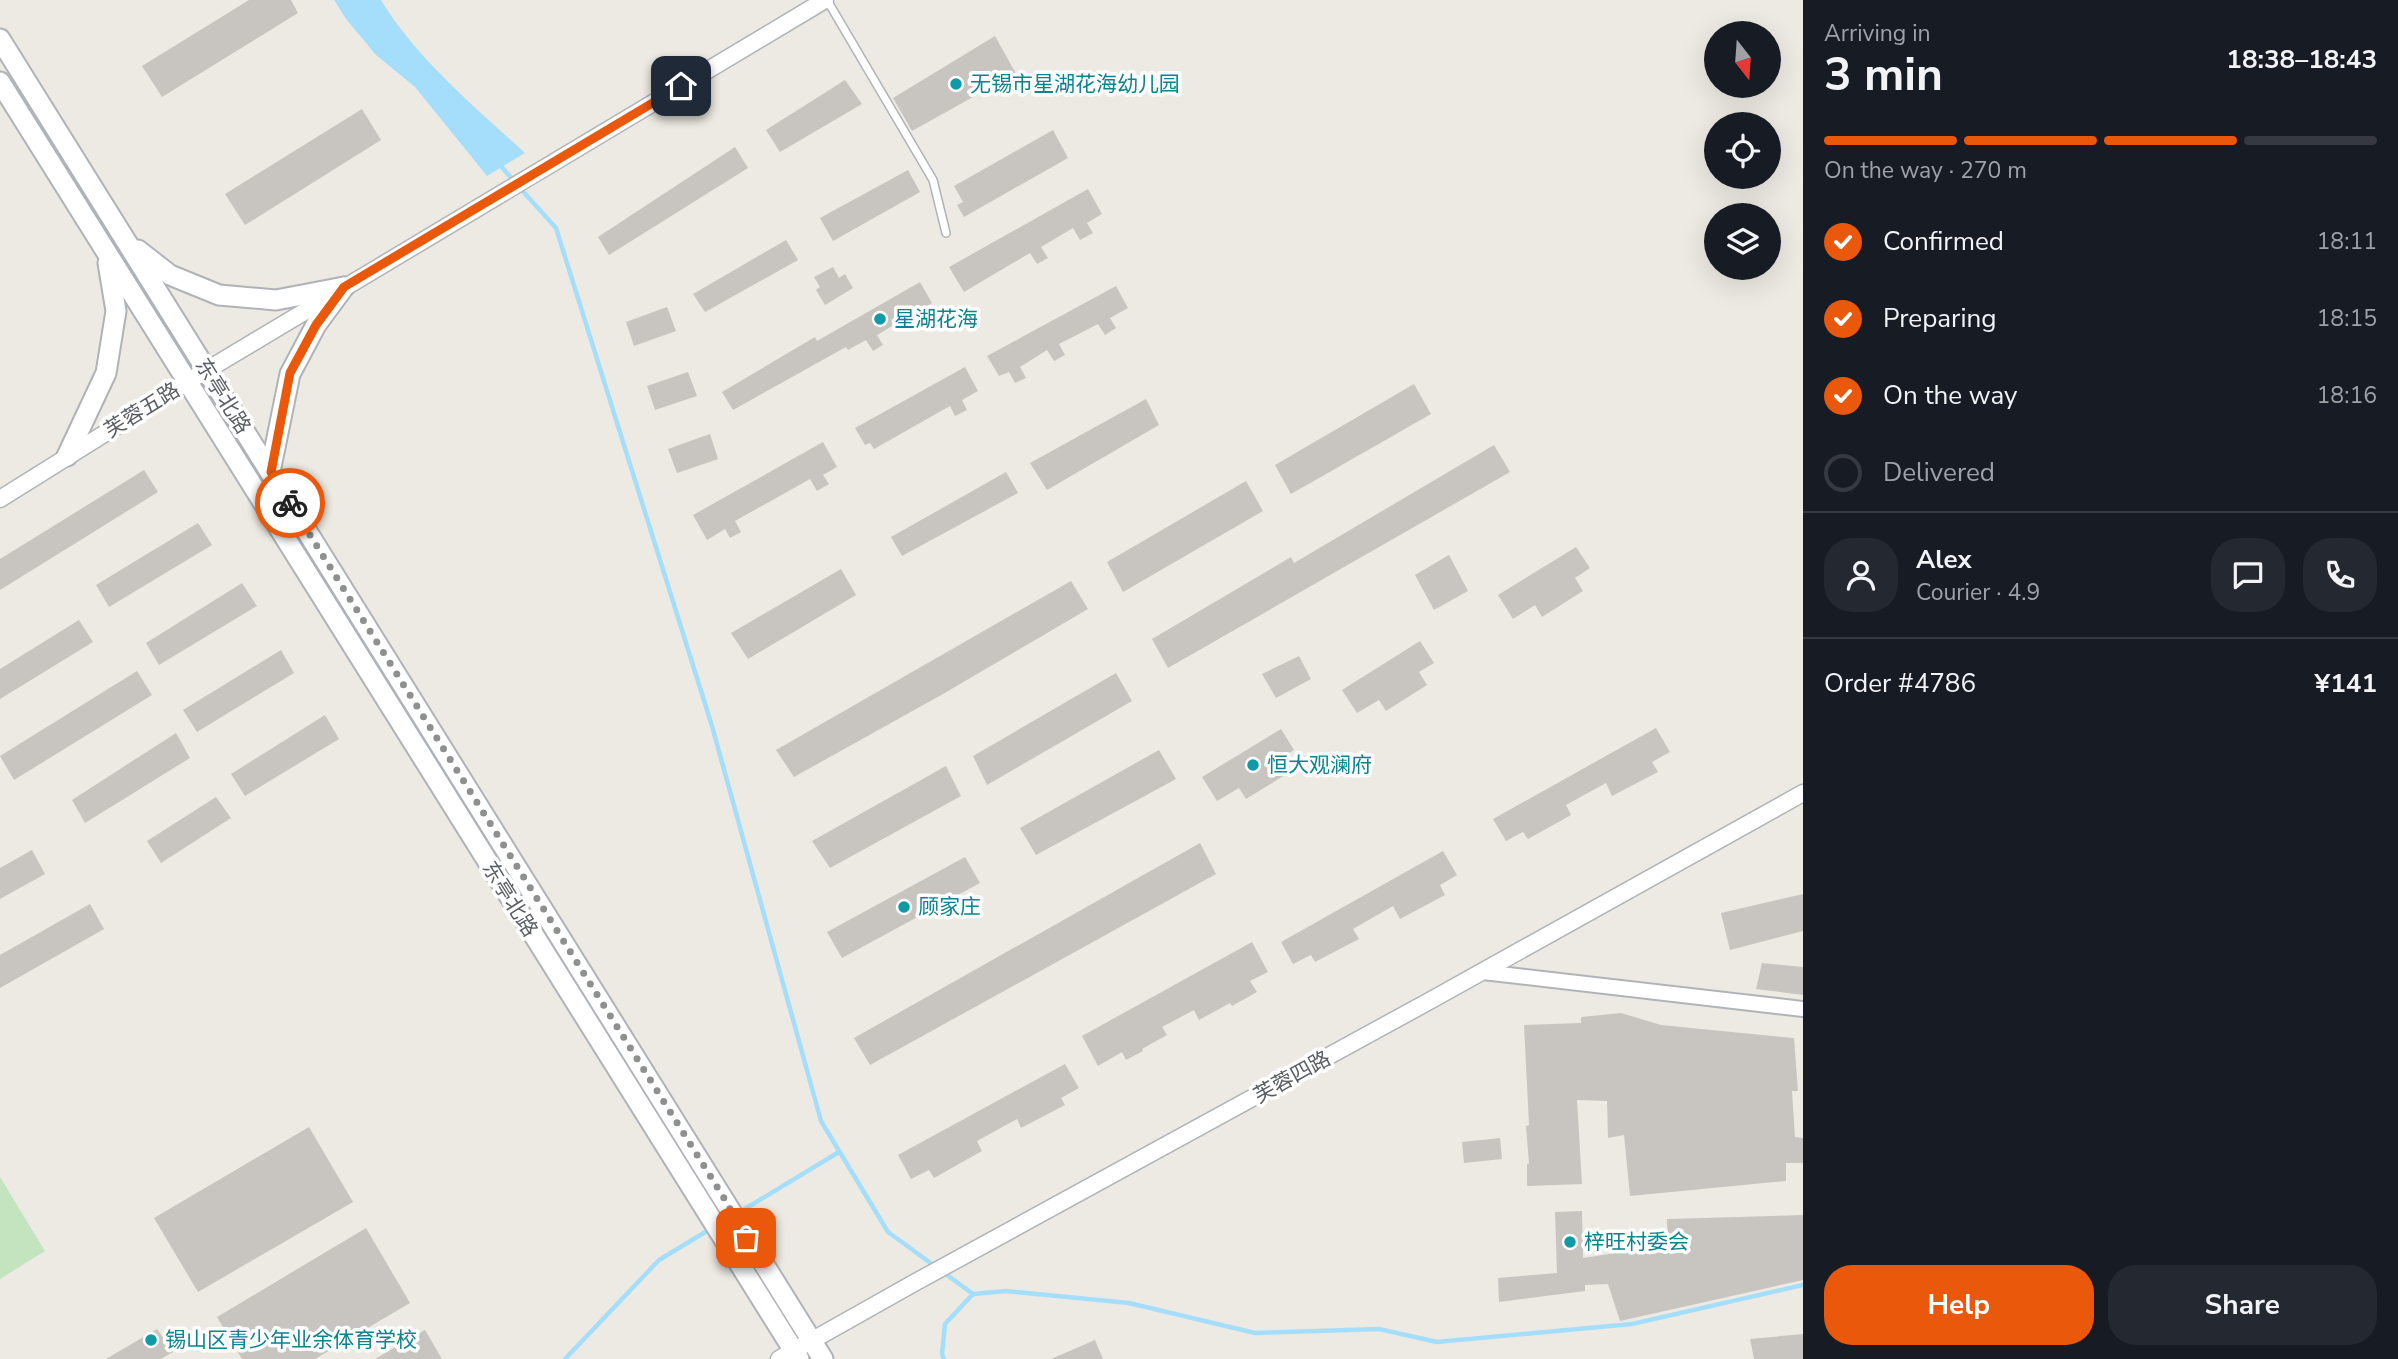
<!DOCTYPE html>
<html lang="en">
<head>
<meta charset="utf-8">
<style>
	body { margin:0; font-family:"Nunito Sans","Noto Sans SC",sans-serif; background:#242831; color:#f1f3f6; height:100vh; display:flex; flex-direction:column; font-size:26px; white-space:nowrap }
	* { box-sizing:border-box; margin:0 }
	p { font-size:23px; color:#9ea1a6 }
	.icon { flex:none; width:38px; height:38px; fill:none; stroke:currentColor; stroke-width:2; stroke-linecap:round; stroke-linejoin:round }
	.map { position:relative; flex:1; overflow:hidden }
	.side { display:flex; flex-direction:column; background:#171b24; width:595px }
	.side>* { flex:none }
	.needle { width:46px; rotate:163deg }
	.fabs { position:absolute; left:1704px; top:21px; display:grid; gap:14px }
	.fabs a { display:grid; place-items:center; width:77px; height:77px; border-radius:50%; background:#171b24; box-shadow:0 7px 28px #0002; font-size:35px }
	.pin { position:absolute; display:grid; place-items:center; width:60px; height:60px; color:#fff; margin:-30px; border-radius:14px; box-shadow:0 4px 10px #0006 }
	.courier { position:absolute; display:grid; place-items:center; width:70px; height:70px; margin:-35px; border:5px solid #ea580c; border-radius:50%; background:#fff; color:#222; box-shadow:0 2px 9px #0007 }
	.headline em { font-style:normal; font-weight:700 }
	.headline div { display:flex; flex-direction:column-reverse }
	.headline { display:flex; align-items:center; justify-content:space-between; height:119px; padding:0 21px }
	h1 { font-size:46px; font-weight:700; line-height:52px }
	.bar { display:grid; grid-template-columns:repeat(4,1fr); gap:10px 7px; align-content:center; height:84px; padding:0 21px }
	.bar i { height:9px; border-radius:5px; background:#363941 }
	.bar .selected { background:#ea580c }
	.bar p { grid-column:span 4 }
	.line { display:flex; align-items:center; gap:18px; padding:0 21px; border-top:2px solid #363941 }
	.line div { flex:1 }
	.round { display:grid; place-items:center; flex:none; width:74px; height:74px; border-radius:28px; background:#242831 }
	ol { padding:0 21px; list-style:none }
	li { display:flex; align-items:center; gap:21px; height:77px }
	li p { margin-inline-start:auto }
	li .icon { padding:7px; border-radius:50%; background:#ea580c; color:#fff; stroke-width:4 }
	li:last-child { color:#9ea1a6 }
	li i { width:38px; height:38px; border:4px solid #363941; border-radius:50% }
	.action { display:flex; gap:14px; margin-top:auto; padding:14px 21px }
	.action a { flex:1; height:80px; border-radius:28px; background:#ea580c; color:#fff; font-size:28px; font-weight:700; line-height:80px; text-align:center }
	.action a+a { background:#242831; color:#f1f3f6 }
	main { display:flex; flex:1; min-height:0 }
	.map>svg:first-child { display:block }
	.green { fill:#c4e4c0 }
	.water { fill:#a5defb }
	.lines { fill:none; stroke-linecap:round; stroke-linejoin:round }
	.stream { stroke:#a5defb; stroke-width:4.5 }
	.building { fill:#c8c5c0 }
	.service-casing { stroke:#b0b4b8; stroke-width:10 }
	.minor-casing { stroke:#b0b4b8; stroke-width:18 }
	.tertiary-casing { stroke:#b0b4b8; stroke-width:19 }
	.secondary-casing { stroke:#afb3b8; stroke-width:23 }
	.service { stroke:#fff; stroke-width:7 }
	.minor { stroke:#fff; stroke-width:14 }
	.tertiary { stroke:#fff; stroke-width:16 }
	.secondary { stroke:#fff; stroke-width:19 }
	.done { stroke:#8e9090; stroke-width:7; stroke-dasharray:0 12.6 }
	.route { stroke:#ea580c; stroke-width:9 }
	.culture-dot { fill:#0f9aa8; stroke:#fff; stroke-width:2.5 }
	.labels { text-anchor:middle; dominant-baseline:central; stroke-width:7; stroke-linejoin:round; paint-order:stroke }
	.culture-label { font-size:21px; fill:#0d838f; stroke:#fff; text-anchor:start }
	.street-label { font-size:21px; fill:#5b5f63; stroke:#fff }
</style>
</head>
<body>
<main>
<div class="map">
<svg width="1803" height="1359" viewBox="0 0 1803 1359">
	<rect width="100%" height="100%" fill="#edeae3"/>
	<polygon class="green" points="0,1177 45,1251 0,1279"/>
	<path class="water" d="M 334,0 L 381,0 C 415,57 476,108 525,153 L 487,176 L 415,87 L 376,55 L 346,19 Z"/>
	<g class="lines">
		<g class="stream">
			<polyline points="499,164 514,181"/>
			<polyline points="520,188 556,228 712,726 821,1121 888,1232 936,1267"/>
			<polyline points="738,1213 839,1152"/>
			<polyline points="943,1272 973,1294 945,1324 942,1354 944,1359"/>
			<polyline points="973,1294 1006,1291 1129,1303 1255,1333 1379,1329 1437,1342 1632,1324 1803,1285"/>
			<polyline points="565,1359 659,1260 712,1228"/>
		</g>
	</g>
	<g class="building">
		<polygon points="249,0 291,0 298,13 162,97 142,66"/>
		<polygon points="995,36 1019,79 1005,87 1000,82 912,131 893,98"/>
		<polygon points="845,80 862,104 780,152 766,130"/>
		<polygon points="362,109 381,140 245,225 225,194"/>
		<polygon points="1053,130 1068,158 964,217 957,205 963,202 954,186"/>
		<polygon points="735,147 748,168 609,255 598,237"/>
		<polygon points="908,170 920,192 833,241 820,218"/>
		<polygon points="1088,189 1102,214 1087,223 1093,233 1080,240 1073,228 1041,247 1048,258 1037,264 1030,253 964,292 949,267"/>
		<polygon points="786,240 798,260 705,312 693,294"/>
		<polygon points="833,267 839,278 845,274 853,288 825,305 816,290 820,287 814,277"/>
		<polygon points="920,282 932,303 921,310 928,321 915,328 909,316 877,335 883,345 873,351 866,340 848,350 846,347 733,410 722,392 815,337 817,341"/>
		<polygon points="1116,286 1128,308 1110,318 1116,328 1105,335 1098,324 1059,344 1065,355 1054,361 1047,350 1020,367 1026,378 1015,383 1009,372 999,376 987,356"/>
		<polygon points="667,307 676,331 634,346 626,322"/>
		<polygon points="965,367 978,391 962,400 967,410 955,416 950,406 874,449 870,443 865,445 855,428"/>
		<polygon points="688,372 697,396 655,410 647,386"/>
		<polygon points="1414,384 1431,414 1291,494 1275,465"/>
		<polygon points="1146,399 1159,425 1047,490 1030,463"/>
		<polygon points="710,434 718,459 677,473 668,449"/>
		<polygon points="823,442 837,467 823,475 829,484 817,491 810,479 735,521 741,532 730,538 725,529 707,540 693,515"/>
		<polygon points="1494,445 1510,472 1168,668 1152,639 1291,557 1294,563"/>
		<polygon points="144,470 158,492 0,590 0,559"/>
		<polygon points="1006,472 1018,493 902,556 891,537"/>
		<polygon points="1246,481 1263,511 1123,592 1107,562"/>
		<polygon points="198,523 212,545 109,607 96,585"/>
		<polygon points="1576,547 1590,568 1575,578 1583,591 1542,617 1535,605 1513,619 1498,595"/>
		<polygon points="1449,555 1468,591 1434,610 1415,575"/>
		<polygon points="841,569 856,595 748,659 731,633"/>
		<polygon points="1071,581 1088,609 943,694 794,777 776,750"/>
		<polygon points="242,583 257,606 159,665 146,643"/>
		<polygon points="79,620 93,642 0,699 0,669"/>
		<polygon points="1420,641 1434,663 1419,672 1427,685 1386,711 1379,700 1357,713 1342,690"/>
		<polygon points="281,650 294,673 197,732 183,710"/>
		<polygon points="1299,656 1311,679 1276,698 1262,674"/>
		<polygon points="137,671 152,695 14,780 0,756"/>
		<polygon points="1116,673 1132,701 987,785 973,756"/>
		<polygon points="325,715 339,739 245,796 231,774"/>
		<polygon points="1656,728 1670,752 1652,762 1658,772 1612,796 1606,783 1566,805 1571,815 1528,839 1523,832 1506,841 1493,819"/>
		<polygon points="1281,729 1294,750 1279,760 1288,773 1246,799 1239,788 1217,801 1202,777"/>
		<polygon points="176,733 190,758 85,823 72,800"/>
		<polygon points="1159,750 1176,779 1036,855 1020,828"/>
		<polygon points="946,766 961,796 830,868 812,841"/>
		<polygon points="216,797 231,818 161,863 147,841"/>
		<polygon points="1200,843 1216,874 870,1065 854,1038"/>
		<polygon points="32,850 45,874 0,899 0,868"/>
		<polygon points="1443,851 1457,875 1440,885 1445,895 1400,919 1393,906 1353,929 1359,939 1315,962 1311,955 1293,964 1281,942"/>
		<polygon points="965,857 980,883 842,958 827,932"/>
		<polygon points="1803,894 1803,931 1730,950 1721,913"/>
		<polygon points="90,904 104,929 0,988 0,955"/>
		<polygon points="1252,942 1268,972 1250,981 1257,992 1232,1006 1230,1003 1199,1020 1194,1010 1162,1027 1167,1035 1142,1049 1143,1051 1126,1060 1122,1052 1098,1066 1082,1036"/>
		<polygon points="1762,963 1803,967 1803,995 1756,989"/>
		<polygon points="1621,1013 1661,1025 1794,1038 1798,1091 1792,1091 1795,1137 1803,1138 1803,1163 1786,1163 1786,1181 1630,1196 1624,1135 1608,1138 1607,1101 1577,1100 1582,1184 1527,1186 1527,1164 1529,1164 1526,1126 1529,1125 1524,1025 1581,1023 1581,1017"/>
		<polygon points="1065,1064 1079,1088 1061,1098 1065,1105 1021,1128 1017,1119 977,1141 982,1151 934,1178 929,1170 911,1179 898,1155"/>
		<polygon points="309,1127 353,1202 198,1292 154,1218"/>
		<polygon points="1500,1138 1502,1159 1464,1163 1462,1142"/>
		<polygon points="1582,1211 1583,1258 1668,1245 1667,1219 1803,1215 1803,1280 1620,1321 1608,1284 1585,1285 1585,1291 1499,1302 1498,1278 1557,1273 1555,1212"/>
		<polygon points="366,1228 410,1303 315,1359 242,1359 217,1317"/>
		<polygon points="157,1329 173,1352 161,1359 106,1359"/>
		<polygon points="425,1330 442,1359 375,1359"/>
		<polygon points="1803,1334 1803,1359 1754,1359 1750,1339"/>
		<polygon points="1095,1340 1103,1359 1051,1359"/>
	</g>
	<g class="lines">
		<defs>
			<polyline id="service" points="827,0 933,180 946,233"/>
			<polyline id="minor" points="1483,972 1803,1009"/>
			<g id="tertiary">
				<polyline points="0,499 187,382 825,0"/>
				<polyline points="779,1359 914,1283 1433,999 1803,793"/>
			</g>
			<g id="secondary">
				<polyline points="0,39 823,1359"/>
				<polyline points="0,82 799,1359"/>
				<polyline points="138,250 170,275 219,295 276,300 344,287"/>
				<polyline points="67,456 106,373 116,311 108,263"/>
				<polyline points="270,472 290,374 316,325 344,287"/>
			</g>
		</defs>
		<use href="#service" class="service-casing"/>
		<use href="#minor" class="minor-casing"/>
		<use href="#tertiary" class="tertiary-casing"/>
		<use href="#secondary" class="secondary-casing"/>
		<use href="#service" class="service"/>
		<use href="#minor" class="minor"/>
		<use href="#tertiary" class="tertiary"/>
		<use href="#secondary" class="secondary"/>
	</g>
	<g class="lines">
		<polyline class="done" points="290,503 724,1198 746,1238"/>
		<polyline class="route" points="290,503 271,472 290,373 316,325 344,287 681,86"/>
	</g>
	<g class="culture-dot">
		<circle cx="956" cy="84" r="7"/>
		<circle cx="880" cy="319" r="7"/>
		<circle cx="1253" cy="765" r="7"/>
		<circle cx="904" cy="907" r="7"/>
		<circle cx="1570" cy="1242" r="7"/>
		<circle cx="151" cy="1340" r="7"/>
	</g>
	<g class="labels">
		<g class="culture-label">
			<text x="970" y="84">无锡市星湖花海幼儿园</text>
			<text x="894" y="319">星湖花海</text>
			<text x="1267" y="765">恒大观澜府</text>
			<text x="918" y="907">顾家庄</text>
			<text x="1584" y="1242">梓旺村委会</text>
			<text x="165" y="1340">锡山区青少年业余体育学校</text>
		</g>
		<g class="street-label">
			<text transform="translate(223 396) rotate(58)">东亭北路</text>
			<text transform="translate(142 410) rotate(-32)">芙蓉五路</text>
			<text transform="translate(510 899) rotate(58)">东亭北路</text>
			<text transform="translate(1292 1077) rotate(-29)">芙蓉四路</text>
		</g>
	</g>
</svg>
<div class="fabs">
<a><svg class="needle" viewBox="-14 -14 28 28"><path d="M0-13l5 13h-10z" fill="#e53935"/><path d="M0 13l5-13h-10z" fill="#9ea1a6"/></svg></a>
<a><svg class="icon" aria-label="locate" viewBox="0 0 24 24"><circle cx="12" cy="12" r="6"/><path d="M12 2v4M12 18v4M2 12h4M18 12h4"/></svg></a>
<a><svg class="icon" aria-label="layers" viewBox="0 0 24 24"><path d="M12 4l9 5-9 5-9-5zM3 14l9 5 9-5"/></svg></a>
</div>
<div class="pin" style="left:746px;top:1238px;background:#ea580c"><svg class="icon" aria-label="bag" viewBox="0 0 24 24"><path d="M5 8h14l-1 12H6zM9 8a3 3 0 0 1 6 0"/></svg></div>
<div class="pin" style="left:681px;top:86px;background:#1f2937"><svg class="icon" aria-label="home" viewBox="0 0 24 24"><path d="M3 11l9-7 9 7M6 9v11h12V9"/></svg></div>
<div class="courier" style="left:290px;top:503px"><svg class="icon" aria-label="bike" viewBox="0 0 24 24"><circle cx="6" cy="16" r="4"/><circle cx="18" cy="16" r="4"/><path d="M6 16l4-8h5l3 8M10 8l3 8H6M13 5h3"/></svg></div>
</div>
<section class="side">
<div class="headline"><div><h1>3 min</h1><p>Arriving in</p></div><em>18:38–18:43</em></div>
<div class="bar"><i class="selected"></i><i class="selected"></i><i class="selected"></i><i></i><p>On the way · 270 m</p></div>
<ol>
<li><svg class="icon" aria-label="check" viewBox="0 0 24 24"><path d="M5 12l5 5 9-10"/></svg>Confirmed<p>18:11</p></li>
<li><svg class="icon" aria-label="check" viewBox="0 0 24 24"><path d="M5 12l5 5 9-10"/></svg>Preparing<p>18:15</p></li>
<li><svg class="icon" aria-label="check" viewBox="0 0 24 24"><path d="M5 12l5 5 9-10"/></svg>On the way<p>18:16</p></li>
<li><i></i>Delivered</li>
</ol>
<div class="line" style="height:126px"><a class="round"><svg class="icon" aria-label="person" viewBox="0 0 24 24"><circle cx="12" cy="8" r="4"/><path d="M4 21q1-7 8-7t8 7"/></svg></a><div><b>Alex</b><p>Courier · 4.9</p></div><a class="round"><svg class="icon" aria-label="chat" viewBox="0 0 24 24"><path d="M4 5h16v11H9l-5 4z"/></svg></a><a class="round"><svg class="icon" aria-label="phone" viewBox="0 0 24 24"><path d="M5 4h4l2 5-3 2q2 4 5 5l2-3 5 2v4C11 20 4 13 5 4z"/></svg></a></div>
<div class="line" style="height:91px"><div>Order #4786</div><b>¥141</b></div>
<div class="action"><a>Help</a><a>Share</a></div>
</section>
</main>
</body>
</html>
